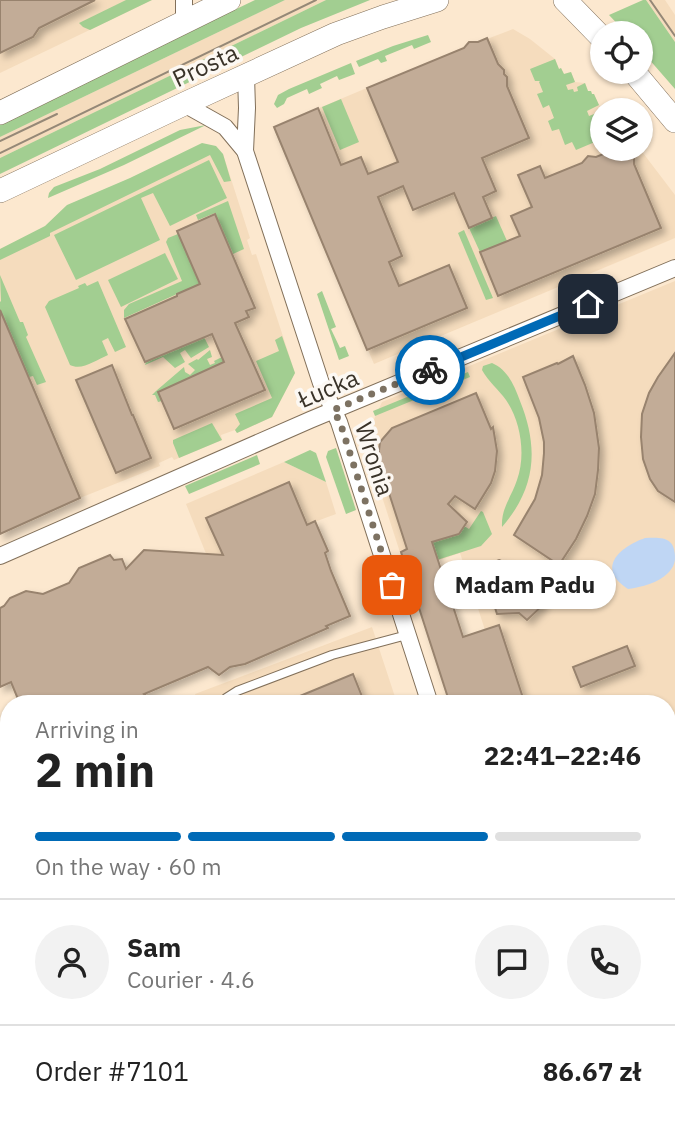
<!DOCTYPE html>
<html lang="en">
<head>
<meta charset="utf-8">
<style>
	body { margin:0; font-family:"IBM Plex Sans",sans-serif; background:#f2f2f2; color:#222; height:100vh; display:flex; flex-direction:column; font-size:26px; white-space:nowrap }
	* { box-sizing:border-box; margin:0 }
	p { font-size:23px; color:#767676 }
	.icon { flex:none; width:38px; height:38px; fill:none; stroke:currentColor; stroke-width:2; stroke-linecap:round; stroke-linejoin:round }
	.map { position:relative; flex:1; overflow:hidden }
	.side { position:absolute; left:0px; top:695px; width:676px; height:436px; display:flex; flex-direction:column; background:#fff; border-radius:28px 28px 0 0; box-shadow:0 2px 5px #0004 }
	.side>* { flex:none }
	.controls { position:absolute; left:590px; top:21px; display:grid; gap:14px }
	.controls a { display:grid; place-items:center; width:63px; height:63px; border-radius:50%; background:#fff; box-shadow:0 2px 5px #0004; font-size:35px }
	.pin { position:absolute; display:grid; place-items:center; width:60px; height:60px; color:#fff; margin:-30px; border-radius:14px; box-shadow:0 4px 10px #0006 }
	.courier { position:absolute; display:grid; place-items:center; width:70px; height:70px; margin:-35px; border:5px solid #006ab6; border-radius:50%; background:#fff; color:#222; box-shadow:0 2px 9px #0007 }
	.bubble { position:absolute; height:49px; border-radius:24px; background:#fff; box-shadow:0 2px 5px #0004; font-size:23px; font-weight:700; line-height:49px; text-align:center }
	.headline em { font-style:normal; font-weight:700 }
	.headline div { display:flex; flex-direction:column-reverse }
	.headline { display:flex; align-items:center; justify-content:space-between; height:119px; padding:0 35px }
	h1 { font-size:46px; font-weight:700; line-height:52px }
	.bar { display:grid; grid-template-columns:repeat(4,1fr); gap:10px 7px; align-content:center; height:84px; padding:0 35px }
	.bar i { height:9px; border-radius:5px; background:#e0e0e0 }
	.bar .current { background:#006ab6 }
	.bar p { grid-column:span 4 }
	.line { display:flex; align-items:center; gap:18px; padding:0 35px; border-top:2px solid #e0e0e0 }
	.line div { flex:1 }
	.round { display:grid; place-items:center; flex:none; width:74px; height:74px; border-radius:37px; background:#f2f2f2 }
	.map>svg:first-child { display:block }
	.built { fill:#f5dcbd }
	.green { fill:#a2ce91 }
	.water { fill:#bfd6f4 }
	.building { fill:#c2ac97; stroke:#98836e; stroke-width:2; filter:url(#shadow) }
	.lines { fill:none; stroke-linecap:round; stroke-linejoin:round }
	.service-casing { stroke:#82705a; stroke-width:10 }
	.minor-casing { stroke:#82705a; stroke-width:18 }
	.tertiary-casing { stroke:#82705a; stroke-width:21 }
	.secondary-casing { stroke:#82705a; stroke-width:24 }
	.service { stroke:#fff; stroke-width:8 }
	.minor { stroke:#fff; stroke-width:16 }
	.tertiary { stroke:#fff; stroke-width:19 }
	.secondary { stroke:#fff; stroke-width:23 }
	.tram { stroke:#958877; stroke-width:2 }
	.done { stroke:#7d7262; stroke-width:7; stroke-dasharray:0 12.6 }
	.route { stroke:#006ab6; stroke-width:9 }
	.labels { text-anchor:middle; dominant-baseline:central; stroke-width:7; stroke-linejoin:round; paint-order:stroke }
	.street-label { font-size:24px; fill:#393228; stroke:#fcf8f3 }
</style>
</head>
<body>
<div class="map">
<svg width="675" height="1129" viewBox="0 0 675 1129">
	<defs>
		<filter id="shadow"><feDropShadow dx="4.5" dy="4.5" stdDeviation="3.5" flood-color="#0004"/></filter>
	</defs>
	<rect width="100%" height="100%" fill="#fce8cf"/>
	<g class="built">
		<polygon points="0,0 152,0 0,73"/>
		<polygon points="285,0 326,0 0,158 0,137"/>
		<polygon points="646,0 665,0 675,15 675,42"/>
		<polygon points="513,29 530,39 555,59 559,69 561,68 564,74 571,72 575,82 585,83 588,91 591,91 592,94 594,94 599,105 604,110 602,110 602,149 640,149 675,195 675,238 374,364 274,127 381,82 383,85 388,83 387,80 467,46 469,42 474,44"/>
		<polygon points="210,147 223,154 250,238 247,240 252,255 256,254 295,373 272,417 237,433 235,430 221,435 222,440 174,460 172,457 159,463 160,466 80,498 43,415 45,415 32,384 30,384 29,377 22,365 23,364 14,343 12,343 9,335 10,334 3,320 4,319 2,315 0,313 0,249"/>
		<polygon points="675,281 675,821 667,825 667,704 450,703 433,650 485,630 460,553 406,571 364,441 382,402"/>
		<polygon points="284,462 326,482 336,514 209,561 186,504"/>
		<polygon points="372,627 397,703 198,704 195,694"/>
		<polygon points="675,889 675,1078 674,1079 667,1056 667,892"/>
		<polygon points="0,947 9,968 9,1084 0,1087"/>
		<polygon points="192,1122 534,1122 536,1129 173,1129"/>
	</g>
	<g class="green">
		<polygon points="126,0 152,0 90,30 83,27 79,23"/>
		<polygon points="255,0 285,0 0,137 0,123"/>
		<polygon points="326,0 370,0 301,28 0,174 0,158"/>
		<polygon points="643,0 646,0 675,42 675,89 641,50 640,33 626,33 609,15"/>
		<polygon points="428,35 431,42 414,49 412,45 385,56 387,61 381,63 378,59 359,67 356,61 393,46"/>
		<polygon points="555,59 559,69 561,68 564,74 571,72 575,82 566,85 568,90 573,89 574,92 578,91 577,87 585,83 588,91 591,91 592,94 594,94 599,105 587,111 589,116 602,111 602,139 576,150 572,142 565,145 559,129 552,131 548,121 554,118 549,105 543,108 537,94 543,92 539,82 540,81 535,81 530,69"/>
		<polygon points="351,63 355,74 339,80 337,76 320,84 322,88 309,94 307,89 287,98 284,104 277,108 274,104 278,95 289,89"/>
		<polygon points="341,99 359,142 340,150 322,107"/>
		<polygon points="206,125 124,165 48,198 49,193 54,187 100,169 180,130"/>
		<polygon points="202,143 216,146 223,154 231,181 224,182 210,155 50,233 50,236 0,260 0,249 45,226 67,205 130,178"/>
		<polygon points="209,160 227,198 170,226 153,193 141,198 160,240 76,280 54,235"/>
		<polygon points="228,201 244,249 233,254 215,213 198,220 196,215"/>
		<polygon points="496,216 507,241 480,252 469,228"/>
		<polygon points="464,230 493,298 486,300 458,233"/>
		<polygon points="178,234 210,309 177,294 124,318 124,310 129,304 182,281 166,242 168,238"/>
		<polygon points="165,253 178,279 121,307 108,280"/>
		<polygon points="0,275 20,322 23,322 28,335 26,337 46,382 37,385 33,376 29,377 27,373 26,373 22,365 23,364 21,358 19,358 14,343 12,343 9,335 10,334 0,313 0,302 1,301"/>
		<path d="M 98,281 L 126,347 L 115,352 L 108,338 L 102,341 L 108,355 C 96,360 82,371 70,365 L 45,307 L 49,301 L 79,288 L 78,286 L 85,283 L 87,286 Z"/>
		<polygon points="322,291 336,327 331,329 340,348 345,346 349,356 339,360 317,294"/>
		<polygon points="282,336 295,373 272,417 237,433 235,430 240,424 235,414 272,398 256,361 279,351 275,340"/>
		<polygon points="204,337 209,347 191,358 185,350 180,353 185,362 175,368 163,357 145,365 146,362"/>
		<polygon points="210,350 212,357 207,359 210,365 215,363 214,361 222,357 224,362 159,392 162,401 158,402 155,395 152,395 156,391 184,367 185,372 190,375 195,370 188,364 197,359 198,360"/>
		<path d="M 492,363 C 508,370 514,385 520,401 C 539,448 536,488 502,527 C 501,508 511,498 517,480 C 526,455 521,422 506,400 C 499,390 488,381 482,370 L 483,366 Z"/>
		<polygon points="468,372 470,377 375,416 373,411"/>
		<polygon points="212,423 222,440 179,458 173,443 173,440"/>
		<polygon points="336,448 356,510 346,514 326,457 328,451"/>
		<polygon points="310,450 316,453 326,482 284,462"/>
		<polygon points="257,455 260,464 189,494 185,486"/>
		<polygon points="481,511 483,512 492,534 481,546 437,560 432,542 459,534 464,526 469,529"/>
	</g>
	<path class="water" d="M 645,538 C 663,537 675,537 675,558 C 675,564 672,569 668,573 C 658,583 642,587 628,589 C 595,568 620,547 645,538 Z"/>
	<g class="building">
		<polygon points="0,0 95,0 39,28 33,37 0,53"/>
		<polygon points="487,38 498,64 504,70 504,74 507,77 507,86 529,138 482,158 496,191 483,197 492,218 469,228 454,193 413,210 403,186 378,197 402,256 389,262 399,286 449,265 467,308 367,350 274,127 318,108 341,165 361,157 368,174 398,162 367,88 464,48 469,42 478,42"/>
		<polygon points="616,149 630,149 634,153 634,164 661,228 498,296 480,252 520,236 511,216 532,207 518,175 540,166 545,178 582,163 588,156 596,157"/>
		<polygon points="215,214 255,308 246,311 249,317 235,323 265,390 174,429 158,392 224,362 212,334 145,362 125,319 177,296 177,294 200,284 177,231"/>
		<polygon points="0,310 80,498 0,534"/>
		<polygon points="675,353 675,502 658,491 650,479 643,459 641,437 642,414 649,393 658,377"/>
		<polygon points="573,356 585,385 594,413 599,448 598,470 595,494 587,516 576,539 559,565 514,535 535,499 542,475 544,453 544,442 539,418 523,377 557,363 558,364"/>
		<polygon points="112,365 132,415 133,415 151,458 116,473 76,380"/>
		<polygon points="476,393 491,429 493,427 497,451 495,471 491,483 475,509 455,496 448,504 467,522 459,534 432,542 463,637 499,625 525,704 450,704 401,552 407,549 378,459 380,442 392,428"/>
		<polygon points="289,482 307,525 315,521 328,551 325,553 331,571 350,616 326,626 328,628 245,664 230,667 219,675 208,667 144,694 155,704 20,704 11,682 0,687 0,608 4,606 10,598 26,591 43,594 69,583 79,568 110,555 114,560 122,559 126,569 144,550 223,555 206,518"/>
		<polygon points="499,560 515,567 527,578 534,580 545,596 540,598 543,605 527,620 519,613 497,614 489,589 475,583 488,572 487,565"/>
		<polygon points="627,646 635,666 581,687 573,667"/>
		<polygon points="353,674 365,704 283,704 283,703"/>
	</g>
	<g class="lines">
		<defs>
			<g id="service">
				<polyline points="221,704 226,698 237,691 332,655 407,635"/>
				<polyline points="0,803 9,798"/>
				<polyline points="0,894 9,915"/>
			</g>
			<g id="minor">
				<polyline points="184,23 184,0"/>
				<polyline points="184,104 225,127 245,151 321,383 339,422 430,704"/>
				<polyline points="245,151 247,108 246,76"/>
				<polyline points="0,556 310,420 675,268"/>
				<polyline points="64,1122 74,1129"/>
				<polyline points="257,1122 260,1129"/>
				<polyline points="563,1122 565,1129"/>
				<polyline points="121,1129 139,1122"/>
			</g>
			<g id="tertiary">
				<polyline points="667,864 675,861"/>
				<polyline points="0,1127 13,1122"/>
			</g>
			<g id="secondary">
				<polyline points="565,0 602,38"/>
				<polyline points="634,72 675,121"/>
				<polyline points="0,113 229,0"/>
				<polyline points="0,191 184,104 336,34 383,17 437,0"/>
			</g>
		</defs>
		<use href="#service" class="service-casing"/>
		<use href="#minor" class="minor-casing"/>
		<use href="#tertiary" class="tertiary-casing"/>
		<use href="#secondary" class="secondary-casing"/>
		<use href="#service" class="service"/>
		<use href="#minor" class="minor"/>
		<use href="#tertiary" class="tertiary"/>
		<use href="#secondary" class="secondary"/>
		<g class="tram">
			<polyline points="650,0 675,36"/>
			<polyline points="0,141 57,114"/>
			<polyline points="0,153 316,0"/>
		</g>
	</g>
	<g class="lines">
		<polyline class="done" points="392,585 340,422 333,410 430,370"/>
		<polyline class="route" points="430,370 588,304"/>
	</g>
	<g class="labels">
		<g class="street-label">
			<text transform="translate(205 65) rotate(-25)">Prosta</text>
			<text transform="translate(328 388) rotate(-23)">Łucka</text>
			<text transform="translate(375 459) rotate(72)">Wronia</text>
		</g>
	</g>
</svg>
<div class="controls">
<a><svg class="icon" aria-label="locate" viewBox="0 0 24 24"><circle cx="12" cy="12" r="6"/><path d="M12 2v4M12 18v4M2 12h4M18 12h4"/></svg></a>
<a><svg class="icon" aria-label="layers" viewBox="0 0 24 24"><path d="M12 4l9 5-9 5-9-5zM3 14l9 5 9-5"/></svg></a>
</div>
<div class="pin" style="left:392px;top:585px;background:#ea580c"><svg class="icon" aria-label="bag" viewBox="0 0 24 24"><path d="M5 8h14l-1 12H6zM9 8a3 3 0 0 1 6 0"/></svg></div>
<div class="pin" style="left:588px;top:304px;background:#1f2937"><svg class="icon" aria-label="home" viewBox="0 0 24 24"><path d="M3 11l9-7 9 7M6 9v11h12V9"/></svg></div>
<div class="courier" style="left:430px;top:370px"><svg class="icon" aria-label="bike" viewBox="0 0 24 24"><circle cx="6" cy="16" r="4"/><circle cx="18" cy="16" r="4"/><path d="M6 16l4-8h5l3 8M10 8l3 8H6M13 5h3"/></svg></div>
<div class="bubble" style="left:434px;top:560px;width:182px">Madam Padu</div>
<section class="side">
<div class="headline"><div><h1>2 min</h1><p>Arriving in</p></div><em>22:41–22:46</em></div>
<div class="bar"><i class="current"></i><i class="current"></i><i class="current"></i><i></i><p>On the way · 60 m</p></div>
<div class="line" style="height:126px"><a class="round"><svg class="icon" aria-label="person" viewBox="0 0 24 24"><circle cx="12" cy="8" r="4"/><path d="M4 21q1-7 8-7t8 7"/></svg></a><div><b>Sam</b><p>Courier · 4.6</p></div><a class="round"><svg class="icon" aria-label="chat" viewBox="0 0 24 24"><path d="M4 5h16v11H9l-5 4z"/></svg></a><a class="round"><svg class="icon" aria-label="phone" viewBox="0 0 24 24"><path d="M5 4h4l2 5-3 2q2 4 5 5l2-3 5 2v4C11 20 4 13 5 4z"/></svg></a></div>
<div class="line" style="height:91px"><div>Order #7101</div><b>86.67 zł</b></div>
</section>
</div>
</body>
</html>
